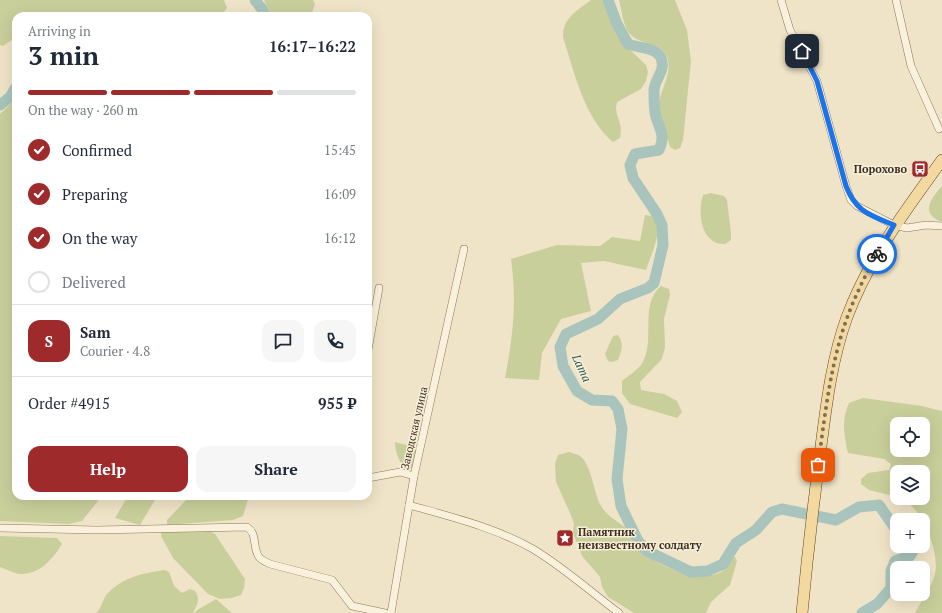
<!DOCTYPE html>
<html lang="en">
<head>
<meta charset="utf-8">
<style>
	body { margin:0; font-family:"PT Serif",serif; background:#f6f6f7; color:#1f2937; height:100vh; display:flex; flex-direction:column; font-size:15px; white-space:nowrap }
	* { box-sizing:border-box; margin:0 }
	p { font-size:13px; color:#747a83 }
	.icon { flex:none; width:22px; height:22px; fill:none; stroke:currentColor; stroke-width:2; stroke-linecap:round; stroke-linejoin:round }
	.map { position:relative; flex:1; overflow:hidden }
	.drawer { position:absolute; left:12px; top:12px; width:360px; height:488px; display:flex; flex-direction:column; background:#fff; border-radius:12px; box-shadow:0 4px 16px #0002 }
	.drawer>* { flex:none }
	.buttons { position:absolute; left:890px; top:417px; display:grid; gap:8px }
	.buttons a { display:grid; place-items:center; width:40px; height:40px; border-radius:8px; background:#fff; box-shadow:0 4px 16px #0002; font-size:20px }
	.pin { position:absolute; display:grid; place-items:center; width:34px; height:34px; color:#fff; margin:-17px; border-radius:8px; box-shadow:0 2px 6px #0006 }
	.courier { position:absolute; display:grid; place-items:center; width:40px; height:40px; margin:-20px; border:3px solid #1a73e8; border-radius:50%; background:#fff; color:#222; box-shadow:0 1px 5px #0007 }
	.overview em { font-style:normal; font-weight:700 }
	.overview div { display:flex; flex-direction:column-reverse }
	.overview { display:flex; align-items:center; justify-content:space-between; height:68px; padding:0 16px }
	h1 { font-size:26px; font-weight:700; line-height:30px }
	.bar { display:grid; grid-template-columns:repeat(4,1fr); gap:6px 4px; align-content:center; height:48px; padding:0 16px }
	.bar i { height:5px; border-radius:3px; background:#e0e1e3 }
	.bar .on { background:#9e2a2b }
	.bar p { grid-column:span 4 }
	.line { display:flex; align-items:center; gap:10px; padding:0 16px; border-top:1px solid #e0e1e3 }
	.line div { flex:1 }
	.round { display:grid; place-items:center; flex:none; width:42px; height:42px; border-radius:12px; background:#f6f6f7 }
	ol { padding:0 16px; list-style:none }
	li { display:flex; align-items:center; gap:12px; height:44px }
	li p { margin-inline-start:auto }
	li .icon { padding:4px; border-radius:50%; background:#9e2a2b; color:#fff; stroke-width:4 }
	li:last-child { color:#747a83 }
	li i { width:22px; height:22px; border:2px solid #e0e1e3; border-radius:50% }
	.button { display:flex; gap:8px; margin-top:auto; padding:8px 16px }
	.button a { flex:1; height:46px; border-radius:12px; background:#9e2a2b; color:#fff; font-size:16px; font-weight:700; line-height:46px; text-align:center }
	.button a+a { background:#f6f6f7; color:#1f2937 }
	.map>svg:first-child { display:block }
	.green { fill:#c9cf9b; fill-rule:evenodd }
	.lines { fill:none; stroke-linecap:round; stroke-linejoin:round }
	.river { stroke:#a9c4bc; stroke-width:11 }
	.minor-casing { stroke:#8d765c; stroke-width:8 }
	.primary-casing { stroke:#5b4430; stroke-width:12 }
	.minor { stroke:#faf1dc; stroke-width:7 }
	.primary { stroke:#f3d9a0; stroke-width:11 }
	.done { stroke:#7c6e5b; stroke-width:4; stroke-dasharray:0 7.2 }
	.route { stroke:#1a73e8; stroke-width:5 }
	.labels { text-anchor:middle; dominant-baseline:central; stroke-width:3; stroke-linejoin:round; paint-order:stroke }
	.poi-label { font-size:11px; font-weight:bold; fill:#3d2e20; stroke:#f7eed8; text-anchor:end }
	.street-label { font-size:11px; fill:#3d2e20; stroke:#f7eed8 }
	.water-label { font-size:12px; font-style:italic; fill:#2f5d5a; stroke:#f7eed8 }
</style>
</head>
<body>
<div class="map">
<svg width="942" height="613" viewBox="0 0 942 613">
	<rect width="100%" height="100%" fill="#f0e4c8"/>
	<g class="green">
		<polygon points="0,0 224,0 227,8 221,16 50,16 49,14 46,16 16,16 16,37 3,46 0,45"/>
		<polygon points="264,0 313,0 315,4 311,16 271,16"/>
		<path d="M 591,0 L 605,0 L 622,42 L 646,65 L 648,72 L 646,81 L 641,89 L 617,102 C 613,117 624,120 620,138 L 613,142 C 584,118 574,71 563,37 C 563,17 577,11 591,0 Z"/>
		<path d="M 619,0 L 675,0 L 687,30 L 691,61 L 683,140 L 680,148 L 675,150 L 670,147 C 666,134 659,119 659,105 C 660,89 673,74 667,57 C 661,42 641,45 631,35 C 623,28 622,10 619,0 Z"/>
		<polygon points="16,99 16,496 102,496 82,521 69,524 0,521 0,114"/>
		<path d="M 942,186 L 942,222 C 920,214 930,199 942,186 Z"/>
		<path d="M 711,193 L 724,196 L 727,200 L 731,233 L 731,240 L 725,244 C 701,245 697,213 703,195 Z"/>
		<path d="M 645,215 L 653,216 C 664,232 651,254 646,270 L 604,261 L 581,263 L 591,311 L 561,319 L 542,353 L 539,380 L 505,378 C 513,336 517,302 511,259 L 557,245 L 600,246 L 612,237 L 640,241 Z"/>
		<path d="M 661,286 L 669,289 L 670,295 L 664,319 L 665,347 L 662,359 L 640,382 L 641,390 L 664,394 L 677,401 L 682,412 L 677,418 L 630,404 L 622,393 L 622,381 C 628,376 636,371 641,365 C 657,342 638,305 661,286 Z"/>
		<path d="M 618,335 C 624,343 622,350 618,360 L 612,362 L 608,361 L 605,354 L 613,336 Z"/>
		<path d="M 863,398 L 922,406 L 942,411 L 942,613 L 915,613 C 920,603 933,585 935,574 C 940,552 922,505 899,498 L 923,498 L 923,472 L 897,472 L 897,497 L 869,490 L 861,484 L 861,479 L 868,473 L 889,470 L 891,464 L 884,459 L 848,453 C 844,435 841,420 849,403 ZM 897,424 L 923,424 L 923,450 L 897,450 Z"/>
		<path d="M 395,442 L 417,448 L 413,468 C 400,470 395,452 395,442 Z"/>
		<path d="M 569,452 C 572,453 577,454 580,456 C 593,466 593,496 603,509 C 610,518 619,522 627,529 C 632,533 632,542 637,547 C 654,565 705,589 726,568 C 728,565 730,561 731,557 L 735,557 L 737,561 L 730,585 L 711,602 L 706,613 L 634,613 L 608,597 L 602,587 L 600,577 L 582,556 L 573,533 L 574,524 L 570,513 L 556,482 L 555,464 L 558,455 Z"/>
		<polygon points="128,496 154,496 156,498 140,525 115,518"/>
		<polygon points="190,496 249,496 243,516 233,520 167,525 167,520"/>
		<polygon points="164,531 210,531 215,534 245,579 244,588 241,595 232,598 220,599 208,594 173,558 161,536 161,532"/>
		<path d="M 0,536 L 57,538 L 62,544 C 53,559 40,574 21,574 C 15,574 6,569 0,567 Z"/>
		<path d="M 165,570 L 169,572 L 174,586 L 182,593 L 190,589 L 195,591 C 201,599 197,605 193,613 L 96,613 C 102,608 102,600 107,594 C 123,577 143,573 165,570 Z"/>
		<polygon points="216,599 232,613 195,613 197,610"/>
	</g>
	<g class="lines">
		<g class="river">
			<polyline points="255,0 262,9 265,16"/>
			<path d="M 608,0 L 617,24 L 628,44 C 638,48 656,47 661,58 C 666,71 655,78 654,90 C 654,97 654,105 655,112 C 657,127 667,133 659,150 L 635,154 L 630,165 L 633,178 L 657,214 L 662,225 L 663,245 L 654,283 L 648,288 L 620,299 L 598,319 L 566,334 L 560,347 L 563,366 L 577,391 L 592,400 L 612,401 L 618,409 L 622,429 L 617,479 L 621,506 L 638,541 L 647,551 L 691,572 L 708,571 L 723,564 L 736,543 L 756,530 L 772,512 L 782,509 L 836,520 L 859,507 L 879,505 L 897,531"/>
			<polyline points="0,105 10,97 16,87"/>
			<polyline points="862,613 877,604 891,588 891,571 895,561 910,556 913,551 912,546"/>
		</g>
		<defs>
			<g id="minor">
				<polyline points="781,0 790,30 817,81 846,186 851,200 857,206 894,225 907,228 926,225 942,226"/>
				<polyline points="896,0 911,66 939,129"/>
				<polyline points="368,350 379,288"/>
				<polyline points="368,478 400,472 414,476"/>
				<path d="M 409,505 C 451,517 494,527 533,549 C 563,567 591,592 619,613"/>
				<path d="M 0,528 L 97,530 L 247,527 C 258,534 252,547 259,557 C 261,560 266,562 270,564 L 332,580 L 352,606 L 385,613"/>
				<polyline points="391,613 414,476 464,249"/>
			</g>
			<path id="primary" d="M 802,613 C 807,560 813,507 820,454 C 826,408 831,361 847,317 C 869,258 906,210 942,160"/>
		</defs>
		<use href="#minor" class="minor-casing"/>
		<use href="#primary" class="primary-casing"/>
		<use href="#minor" class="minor"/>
		<use href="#primary" class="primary"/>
	</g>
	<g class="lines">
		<path class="done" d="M 818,465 C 825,416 830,365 847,318 C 855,296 866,274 877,254"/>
		<path class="route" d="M 802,51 L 817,81 L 846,186 C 856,212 870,215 894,225 L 877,254"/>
	</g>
	<defs>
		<symbol id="bus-square" viewBox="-11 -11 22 22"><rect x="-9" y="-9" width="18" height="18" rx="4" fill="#9e2a2b" stroke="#f7eed8"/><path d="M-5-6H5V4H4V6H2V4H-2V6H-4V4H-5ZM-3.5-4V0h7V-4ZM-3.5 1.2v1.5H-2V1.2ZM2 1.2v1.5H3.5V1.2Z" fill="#fff"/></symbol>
		<symbol id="sight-square" viewBox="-11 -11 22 22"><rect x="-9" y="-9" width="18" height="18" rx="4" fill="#9e2a2b" stroke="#f7eed8"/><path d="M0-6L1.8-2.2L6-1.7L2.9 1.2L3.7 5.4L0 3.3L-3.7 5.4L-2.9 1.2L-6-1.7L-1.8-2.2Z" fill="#fff"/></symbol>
	</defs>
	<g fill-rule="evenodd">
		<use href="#bus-square" x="910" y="159" width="20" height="20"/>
		<use href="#sight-square" x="555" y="528" width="20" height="20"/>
	</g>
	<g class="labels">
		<g class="poi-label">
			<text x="907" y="169">Порохово</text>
			<text x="578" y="532" text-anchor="start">Памятник<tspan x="578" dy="13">неизвестному солдату</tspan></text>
		</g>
		<g class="street-label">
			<text transform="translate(414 428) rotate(-77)">Заводская улица</text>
		</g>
		<g class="water-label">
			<text transform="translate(582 368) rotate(65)">Lama</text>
		</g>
	</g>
</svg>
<div class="buttons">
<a><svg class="icon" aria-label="locate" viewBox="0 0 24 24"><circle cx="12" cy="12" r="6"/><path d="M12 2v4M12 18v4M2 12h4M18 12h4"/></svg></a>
<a><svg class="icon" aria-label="layers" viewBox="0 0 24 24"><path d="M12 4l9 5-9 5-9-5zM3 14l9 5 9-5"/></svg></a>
<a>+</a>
<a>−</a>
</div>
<div class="pin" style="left:818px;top:465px;background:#ea580c"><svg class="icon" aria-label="bag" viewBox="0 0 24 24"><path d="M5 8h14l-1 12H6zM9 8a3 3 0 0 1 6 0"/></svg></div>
<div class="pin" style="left:802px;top:51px;background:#1f2937"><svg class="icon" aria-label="home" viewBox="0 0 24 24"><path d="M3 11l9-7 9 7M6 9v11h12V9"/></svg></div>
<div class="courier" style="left:877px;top:254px"><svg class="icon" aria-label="bike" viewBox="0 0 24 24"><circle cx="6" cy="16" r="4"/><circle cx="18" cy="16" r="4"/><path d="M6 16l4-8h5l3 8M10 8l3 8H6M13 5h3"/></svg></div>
<section class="drawer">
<div class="overview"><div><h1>3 min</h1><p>Arriving in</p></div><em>16:17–16:22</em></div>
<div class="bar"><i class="on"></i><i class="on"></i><i class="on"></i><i></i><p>On the way · 260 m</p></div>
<ol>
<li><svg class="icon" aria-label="check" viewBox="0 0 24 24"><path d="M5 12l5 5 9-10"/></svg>Confirmed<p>15:45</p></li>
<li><svg class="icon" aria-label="check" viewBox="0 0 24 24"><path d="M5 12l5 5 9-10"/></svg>Preparing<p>16:09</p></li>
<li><svg class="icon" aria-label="check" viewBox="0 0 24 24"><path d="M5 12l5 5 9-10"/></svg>On the way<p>16:12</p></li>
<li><i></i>Delivered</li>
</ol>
<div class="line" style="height:72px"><b class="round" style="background:#9e2a2b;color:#fff">S</b><div><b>Sam</b><p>Courier · 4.8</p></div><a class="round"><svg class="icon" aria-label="chat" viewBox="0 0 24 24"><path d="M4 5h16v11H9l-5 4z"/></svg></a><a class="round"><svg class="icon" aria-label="phone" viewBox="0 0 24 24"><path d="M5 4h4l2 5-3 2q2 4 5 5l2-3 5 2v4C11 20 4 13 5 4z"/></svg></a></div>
<div class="line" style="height:52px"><div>Order #4915</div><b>955 ₽</b></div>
<div class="button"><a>Help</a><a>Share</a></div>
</section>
</div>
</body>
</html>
